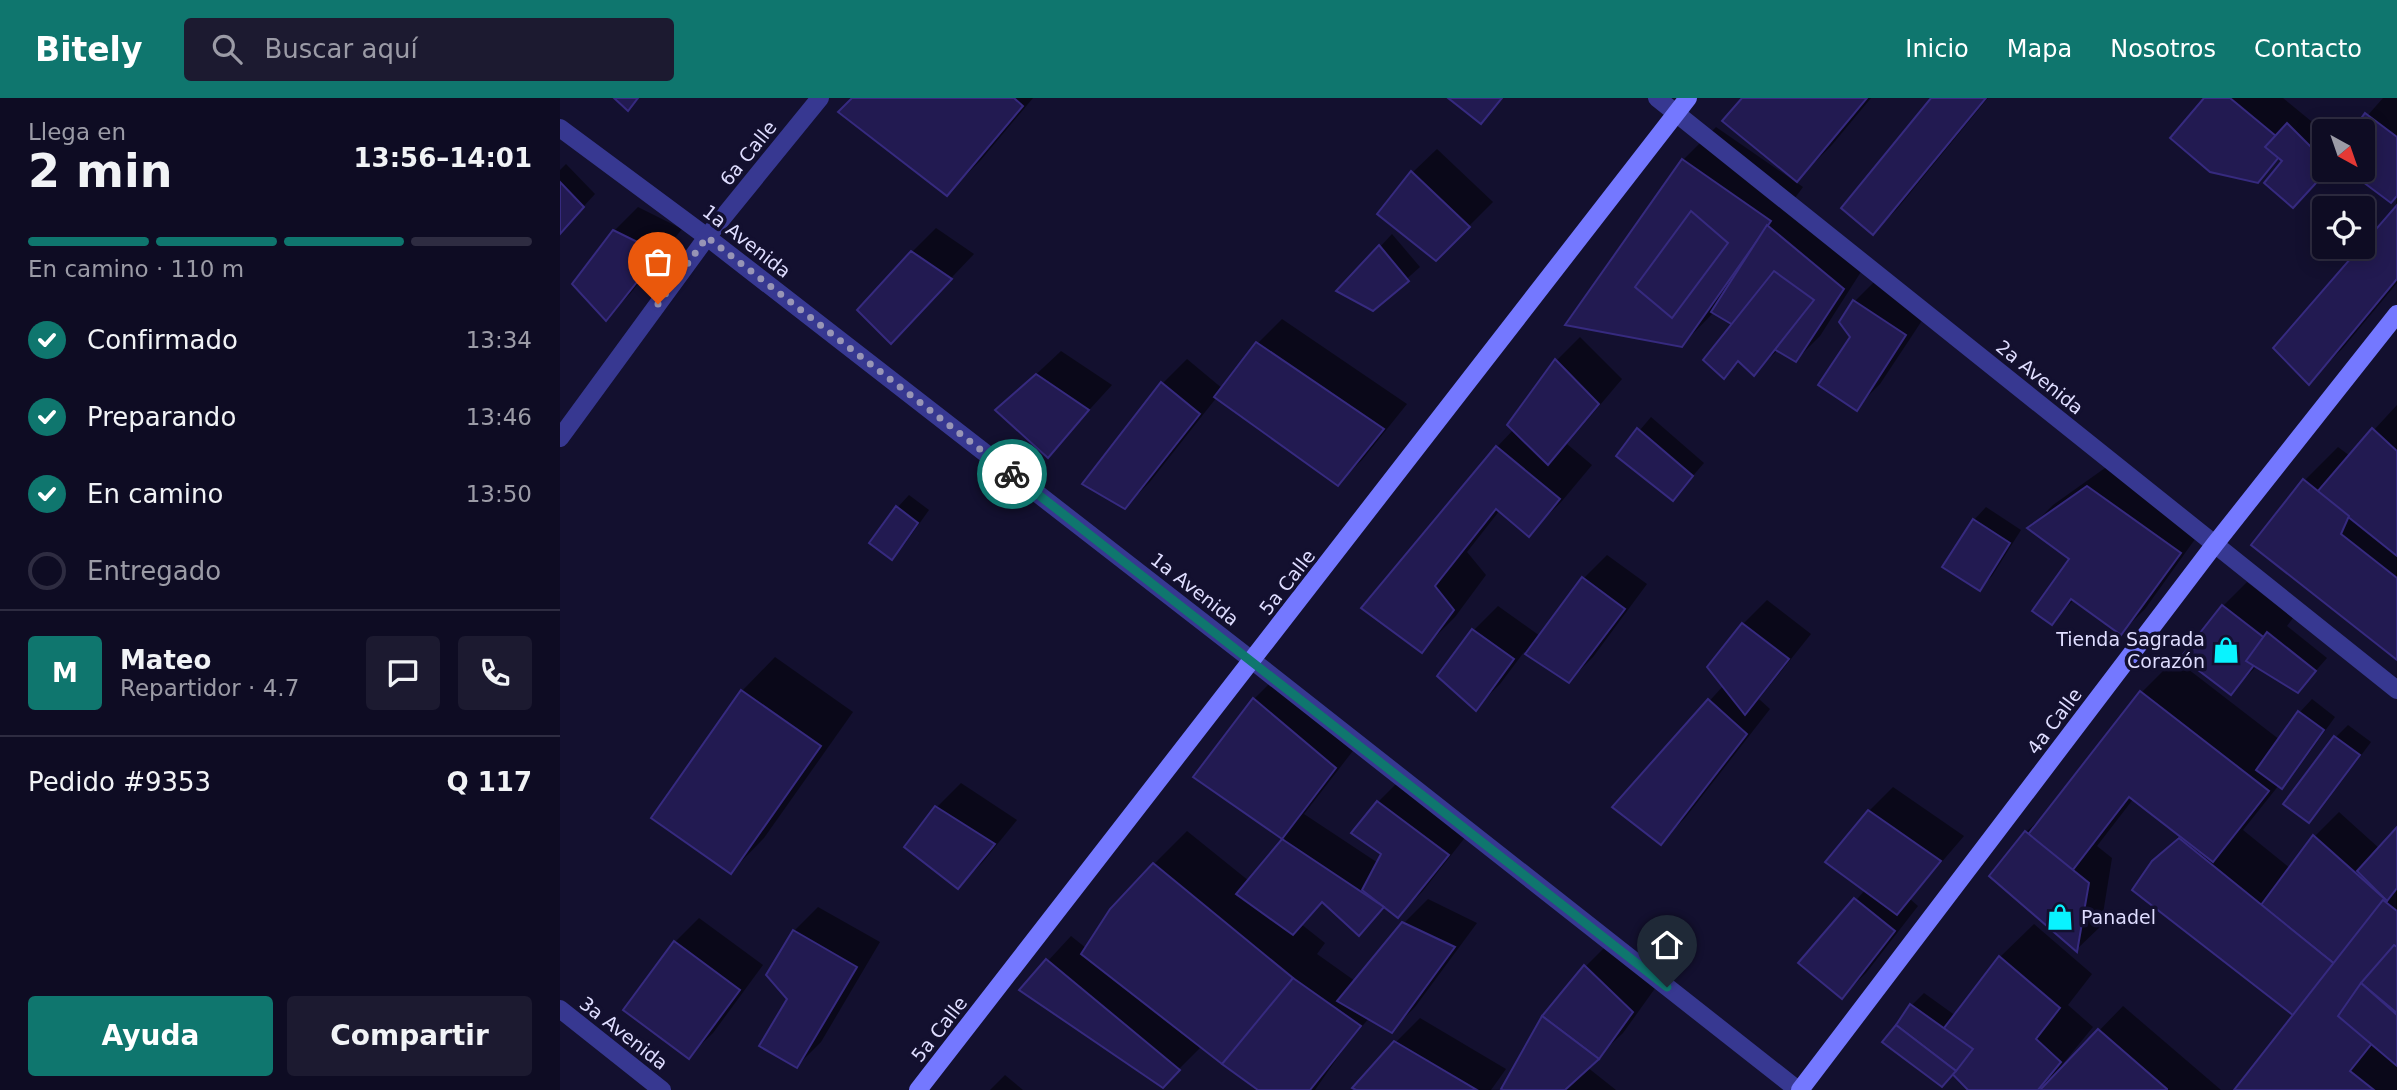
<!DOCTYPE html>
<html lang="es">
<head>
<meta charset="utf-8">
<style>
	body { margin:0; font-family:"DejaVu Sans",sans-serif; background:#1c1a30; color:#f1f3f6; height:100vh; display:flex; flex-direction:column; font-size:26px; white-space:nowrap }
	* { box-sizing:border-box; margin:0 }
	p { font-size:23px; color:#9b9ba6 }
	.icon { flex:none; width:38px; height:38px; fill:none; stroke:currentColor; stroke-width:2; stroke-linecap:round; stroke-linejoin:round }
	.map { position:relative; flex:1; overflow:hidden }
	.side { display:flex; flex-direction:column; background:#0e0c23; width:560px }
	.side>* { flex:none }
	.needle { width:46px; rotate:140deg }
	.tools { position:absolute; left:1752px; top:21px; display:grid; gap:14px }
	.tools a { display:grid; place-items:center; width:63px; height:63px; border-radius:7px; background:#0e0c23; box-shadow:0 4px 18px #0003,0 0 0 2px #2e2c41; font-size:35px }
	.pin { position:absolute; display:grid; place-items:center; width:60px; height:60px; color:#fff; margin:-72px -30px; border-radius:50% 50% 50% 0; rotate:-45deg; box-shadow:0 0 7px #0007 }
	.pin .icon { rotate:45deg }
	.courier { position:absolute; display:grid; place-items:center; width:70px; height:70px; margin:-35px; border:5px solid #0f766e; border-radius:50%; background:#fff; color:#222; box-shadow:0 2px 9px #0007 }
	.summary em { font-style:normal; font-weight:700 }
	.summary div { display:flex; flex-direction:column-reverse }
	.summary { display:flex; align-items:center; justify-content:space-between; height:119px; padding:0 28px }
	h1 { font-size:46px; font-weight:700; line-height:52px }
	.bar { display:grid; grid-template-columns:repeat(4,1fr); gap:10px 7px; align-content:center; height:84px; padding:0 28px }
	.bar i { height:9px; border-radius:5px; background:#2e2c41 }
	.bar .active { background:#0f766e }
	.bar p { grid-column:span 4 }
	.line { display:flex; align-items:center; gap:18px; padding:0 28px; border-top:2px solid #2e2c41 }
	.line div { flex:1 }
	.round { display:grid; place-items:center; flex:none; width:74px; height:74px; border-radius:7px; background:#1c1a30 }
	ol { padding:0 28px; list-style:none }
	li { display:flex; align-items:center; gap:21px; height:77px }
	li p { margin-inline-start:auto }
	li .icon { padding:7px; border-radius:50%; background:#0f766e; color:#fff; stroke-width:4 }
	li:last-child { color:#9b9ba6 }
	li i { width:38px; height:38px; border:4px solid #2e2c41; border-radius:50% }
	.cta { display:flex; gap:14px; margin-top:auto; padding:14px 28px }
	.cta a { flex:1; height:80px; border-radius:7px; background:#0f766e; color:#fff; font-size:28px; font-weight:700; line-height:80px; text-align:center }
	.cta a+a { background:#1c1a30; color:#f1f3f6 }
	header { display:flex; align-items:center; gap:42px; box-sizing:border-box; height:98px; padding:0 35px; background:#0f766e; color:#fff }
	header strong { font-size:33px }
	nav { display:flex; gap:38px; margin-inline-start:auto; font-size:24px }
	.search { width:490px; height:63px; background:#1c1a30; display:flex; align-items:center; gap:18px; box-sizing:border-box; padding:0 24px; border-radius:7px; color:#9b9ba6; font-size:26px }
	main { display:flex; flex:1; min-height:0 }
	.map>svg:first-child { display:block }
	.shadow { fill:#0007 }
	.building { fill:#221a51; stroke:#362a7f; stroke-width:2 }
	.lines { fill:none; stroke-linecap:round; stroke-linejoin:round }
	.street { stroke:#373891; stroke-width:18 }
	.secondary { stroke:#7478ff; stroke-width:18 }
	.done { stroke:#9895b6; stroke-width:7; stroke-dasharray:0 12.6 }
	.route { stroke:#0f766e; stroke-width:9 }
	.labels { text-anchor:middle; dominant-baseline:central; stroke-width:7; stroke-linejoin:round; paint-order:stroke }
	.street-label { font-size:19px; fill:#dfddff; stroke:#13102f }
	.poi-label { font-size:19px; fill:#dfddff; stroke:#13102f; text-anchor:end }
</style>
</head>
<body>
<header>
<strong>Bitely</strong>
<div class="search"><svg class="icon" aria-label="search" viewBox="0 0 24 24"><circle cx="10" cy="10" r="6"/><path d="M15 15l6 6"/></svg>Buscar aquí</div>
<nav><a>Inicio</a><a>Mapa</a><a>Nosotros</a><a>Contacto</a></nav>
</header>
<main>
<section class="side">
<div class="summary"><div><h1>2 min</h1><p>Llega en</p></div><em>13:56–14:01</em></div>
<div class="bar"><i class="active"></i><i class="active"></i><i class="active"></i><i></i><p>En camino · 110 m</p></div>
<ol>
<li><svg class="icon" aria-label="check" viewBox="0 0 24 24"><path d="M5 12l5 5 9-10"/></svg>Confirmado<p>13:34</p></li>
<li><svg class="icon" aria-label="check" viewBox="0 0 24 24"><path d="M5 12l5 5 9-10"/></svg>Preparando<p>13:46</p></li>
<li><svg class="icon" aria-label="check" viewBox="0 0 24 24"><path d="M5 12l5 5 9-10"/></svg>En camino<p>13:50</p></li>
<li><i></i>Entregado</li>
</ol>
<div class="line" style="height:126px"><b class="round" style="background:#0f766e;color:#fff">M</b><div><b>Mateo</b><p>Repartidor · 4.7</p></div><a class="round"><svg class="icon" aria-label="chat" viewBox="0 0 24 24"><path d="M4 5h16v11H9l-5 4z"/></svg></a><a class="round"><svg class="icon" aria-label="phone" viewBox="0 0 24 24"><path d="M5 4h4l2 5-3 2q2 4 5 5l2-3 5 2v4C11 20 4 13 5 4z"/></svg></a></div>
<div class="line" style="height:91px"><div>Pedido #9353</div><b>Q 117</b></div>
<div class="cta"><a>Ayuda</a><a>Compartir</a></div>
</section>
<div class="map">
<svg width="1837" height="992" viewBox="0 0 1837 992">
	<rect width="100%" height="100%" fill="#13102f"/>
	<g class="shadow">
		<polygon points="294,0 473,0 420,63 387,96"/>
		<polygon points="1184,0 1311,0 1271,48 1237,82"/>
		<polygon points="1374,0 1428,0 1337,111 1313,135"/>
		<polygon points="1646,0 1723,0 1751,23 1764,38 1764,72 1767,72 1745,96 1720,60 1697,83"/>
		<polygon points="1823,0 1837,0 1837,97 1831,103 1789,72 1802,72 1802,33 1794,33"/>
		<polygon points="1156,29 1243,89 1232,104 1306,166 1260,238 1236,262 1218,252 1194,275 1180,263 1164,278 1174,226 1154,214 1122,247 1123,62"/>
		<polygon points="877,51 933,104 876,161 819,116 853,74"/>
		<polygon points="6,66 35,96 0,134 0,72"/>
		<polygon points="78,109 122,131 70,196 46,220 54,133"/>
		<polygon points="1837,110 1837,185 1782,251 1749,284"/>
		<polygon points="376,130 414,156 354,219 352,154"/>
		<polygon points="832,136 860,169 813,211 779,193"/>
		<polygon points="1318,180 1369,212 1320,286 1296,310 1292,239 1294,204"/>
		<polygon points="722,221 847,306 802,362 778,386 657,299 589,385 565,409 524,386 603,285 627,261 663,291 698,245"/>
		<polygon points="1020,239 1062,281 1007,346 1032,367 1002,403 969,436 940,412 907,454 926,477 895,519 862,552 803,509 937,349 954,331 996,263"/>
		<polygon points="501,253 552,287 487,358 438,312"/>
		<polygon points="1837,307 1837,560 1745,382 1778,349 1790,358"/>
		<polygon points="1091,319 1144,365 1113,401 1058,358"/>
		<polygon points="1552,365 1643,430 1585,511 1561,535 1515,501 1491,524 1512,460 1470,430 1493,407"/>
		<polygon points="349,397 369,412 344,447 331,459 337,410"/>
		<polygon points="1426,409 1461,432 1432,478 1420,490 1414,422"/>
		<polygon points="1047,457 1087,486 1033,559 1009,583 964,554 940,586 916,610 879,577 914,532 938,508 980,538 1023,481"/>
		<polygon points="1687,484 1733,520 1727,528 1767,560 1738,593 1697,568 1671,594 1624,558 1663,508"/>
		<polygon points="1207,502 1251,536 1199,601 1210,611 1125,720 1101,744 1054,708 1164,587 1183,526"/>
		<polygon points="215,559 293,614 204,740 171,774 93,720 182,593"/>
		<polygon points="1615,561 1720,642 1740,614 1752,601 1775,619 1734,676 1722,689 1719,687 1683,732 1731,771 1755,738 1779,714 1820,751 1837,732 1837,992 1676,992 1735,917 1593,764 1620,737 1574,700 1537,748 1552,760 1541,828 1517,851 1466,734 1491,711 1582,594"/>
		<polygon points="718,577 799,645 744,716 818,765 823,756 818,704 842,680 911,732 862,794 838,818 826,808 799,836 763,803 741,826 765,845 757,856 795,883 844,825 868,801 917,825 855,909 831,933 809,920 785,949 755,992 702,992 642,948 602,988 462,891 511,838 526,850 594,766 627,733 689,783 725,741 636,678 694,601"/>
		<polygon points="1788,627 1811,644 1761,711 1749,723 1776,639"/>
		<polygon points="401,685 457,722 422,765 398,789 346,749 377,709"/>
		<polygon points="1333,689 1404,738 1350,801 1358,808 1306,875 1282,899 1241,865 1306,791 1309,713"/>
		<polygon points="258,809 320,844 261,944 237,968 229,900 209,876 234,833"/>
		<polygon points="139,820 203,867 153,935 129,958 65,912 115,844"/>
		<polygon points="1474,826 1532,876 1508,907 1533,929 1502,967 1504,969 1563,908 1661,992 1410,992 1352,907 1364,895 1396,918 1440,859"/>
		<polygon points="1049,845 1096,889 1063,935 1027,969 1056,992 946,992 1025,869"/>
		<polygon points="860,920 946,971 931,992 799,992 835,945"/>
		<polygon points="445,977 463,992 430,992"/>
	</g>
	<g class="building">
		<polygon points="54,0 78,0 68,13"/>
		<polygon points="292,0 454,0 463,8 387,98 278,14"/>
		<polygon points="888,0 942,0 921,26"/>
		<polygon points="1182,0 1307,0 1237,84 1162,23"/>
		<polygon points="1371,0 1426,0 1313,137 1281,110"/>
		<polygon points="1644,0 1670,0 1728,48 1698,85 1650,74 1610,40"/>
		<polygon points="1805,15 1837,39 1837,98 1831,105 1787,72 1802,72 1802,33 1792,33"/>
		<polygon points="1727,25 1764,62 1764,72 1768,72 1733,110 1704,85 1722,63 1705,49"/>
		<polygon points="1122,61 1211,123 1122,249 1005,227"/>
		<polygon points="851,73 910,129 876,163 817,116"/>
		<polygon points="0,84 24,109 0,136"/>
		<polygon points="1837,107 1837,181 1749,287 1713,250"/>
		<polygon points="1131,113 1168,145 1112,220 1075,189"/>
		<polygon points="1207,127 1284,191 1236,264 1151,214"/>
		<polygon points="53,132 100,155 46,223 12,186"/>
		<polygon points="819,147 849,183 813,213 776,193"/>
		<polygon points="351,153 392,181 331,246 297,212"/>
		<polygon points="1214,173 1254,202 1194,278 1178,263 1164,281 1143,262"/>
		<polygon points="1293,202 1346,237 1297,313 1258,287 1290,239 1279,224"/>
		<polygon points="696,244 824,331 778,388 654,299"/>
		<polygon points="995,261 1039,306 988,367 947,327"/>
		<polygon points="476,276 529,312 488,360 435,312"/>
		<polygon points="601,284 640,316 565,411 522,386"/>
		<polygon points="1077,330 1133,378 1113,403 1056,358"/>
		<polygon points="1812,330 1837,353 1837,458 1757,394"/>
		<polygon points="936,348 1000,401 969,439 936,411 875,488 894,512 862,555 801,510"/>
		<polygon points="1743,381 1789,418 1781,436 1837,480 1837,562 1691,447"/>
		<polygon points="1527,388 1621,455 1561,537 1511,501 1492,527 1472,513 1509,461 1467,430"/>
		<polygon points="336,408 358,425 332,462 309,445"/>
		<polygon points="1413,421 1450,445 1420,493 1382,469"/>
		<polygon points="1022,479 1065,511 1009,585 965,556"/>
		<polygon points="1662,507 1711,545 1671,597 1621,559"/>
		<polygon points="1182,525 1229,561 1185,617 1147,569"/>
		<polygon points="912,531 954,561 916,613 877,578"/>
		<polygon points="1707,534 1756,573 1738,595 1686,563"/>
		<polygon points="181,592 261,648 171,776 91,720"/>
		<polygon points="1580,593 1709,693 1653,764 1569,699 1495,795 1449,761"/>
		<polygon points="693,600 776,670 722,741 633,679"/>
		<polygon points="1148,601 1187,636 1101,747 1052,709"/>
		<polygon points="1738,613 1764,632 1722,691 1696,672"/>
		<polygon points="1774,638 1800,657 1749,725 1723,706"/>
		<polygon points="817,703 889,757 838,820 802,792 821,756 791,735"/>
		<polygon points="375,708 435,746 398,791 344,749"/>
		<polygon points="1308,712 1381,763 1337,817 1265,764"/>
		<polygon points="1837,729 1837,790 1827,803 1797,773"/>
		<polygon points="1465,733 1529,785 1517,854 1429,778"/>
		<polygon points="1753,737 1827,803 1777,868 1701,807"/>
		<polygon points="1619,740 1777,868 1734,918 1572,792 1592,763"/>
		<polygon points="722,741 824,809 799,838 762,804 733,837 676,796"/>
		<polygon points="593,765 733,880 699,926 662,966 521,856 550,811"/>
		<polygon points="1294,800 1335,833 1282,901 1238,865"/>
		<polygon points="1823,802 1837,813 1837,914 1790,973 1814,992 1674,992"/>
		<polygon points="842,824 895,849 832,935 777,903"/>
		<polygon points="233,832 297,869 237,970 199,948 227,901 206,877"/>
		<polygon points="114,843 180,892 129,961 63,912"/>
		<polygon points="1834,847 1837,849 1837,915 1801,885"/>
		<polygon points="1439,858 1500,910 1476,941 1501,964 1478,992 1408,992 1368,951"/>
		<polygon points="486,861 620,972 603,990 459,892"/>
		<polygon points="1024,867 1073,914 1039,961 982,918"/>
		<polygon points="733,880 801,928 750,992 698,992 662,966"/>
		<polygon points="1801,885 1837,917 1837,968 1778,918"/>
		<polygon points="1350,906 1413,951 1396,973 1336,927"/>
		<polygon points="982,918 1039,961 1005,992 943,992 941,991"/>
		<polygon points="1336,927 1396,973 1382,989 1322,944"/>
		<polygon points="1538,931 1607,991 1607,992 1480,992"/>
		<polygon points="834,943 917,992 796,992 792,990"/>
	</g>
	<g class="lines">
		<g class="street">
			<polyline points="1097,0 1837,592"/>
			<polyline points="0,30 147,139 693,563 1238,992"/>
			<polyline points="0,340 147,139 260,0"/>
			<polyline points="0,911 102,992"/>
		</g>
		<g class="secondary">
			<polyline points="358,992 1128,0"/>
			<polyline points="1240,992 1655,446 1837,216"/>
		</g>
	</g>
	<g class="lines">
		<polyline class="done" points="98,206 147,139 452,376"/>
		<polyline class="route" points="452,376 1107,889"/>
	</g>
	<defs>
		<symbol id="shop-bare" viewBox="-9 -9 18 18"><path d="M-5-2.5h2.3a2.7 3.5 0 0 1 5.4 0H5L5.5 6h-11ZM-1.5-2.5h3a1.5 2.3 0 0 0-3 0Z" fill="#09f3ff" stroke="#13102f" stroke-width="2.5" paint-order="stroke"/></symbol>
	</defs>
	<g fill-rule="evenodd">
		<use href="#shop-bare" x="1647" y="533" width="38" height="38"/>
		<use href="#shop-bare" x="1481" y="800" width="38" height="38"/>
	</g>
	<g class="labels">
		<g class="street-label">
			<text transform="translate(188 55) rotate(-51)">6a Calle</text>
			<text transform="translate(187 143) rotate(38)">1a Avenida</text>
			<text transform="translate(1480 279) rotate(39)">2a Avenida</text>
			<text transform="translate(727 484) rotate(-52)">5a Calle</text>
			<text transform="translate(635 491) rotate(38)">1a Avenida</text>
			<text transform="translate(1494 623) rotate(-53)">4a Calle</text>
			<text transform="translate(379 931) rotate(-52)">5a Calle</text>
			<text transform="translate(64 935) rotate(38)">3a Avenida</text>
		</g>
		<g class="poi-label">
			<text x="1645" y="541">Tienda Sagrada<tspan x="1645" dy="22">Corazón</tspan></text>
			<text x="1521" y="819" text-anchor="start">Panadel</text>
		</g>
	</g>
</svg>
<div class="tools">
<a><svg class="needle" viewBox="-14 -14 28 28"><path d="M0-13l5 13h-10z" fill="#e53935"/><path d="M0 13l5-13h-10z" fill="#9b9ba6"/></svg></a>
<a><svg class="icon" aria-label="locate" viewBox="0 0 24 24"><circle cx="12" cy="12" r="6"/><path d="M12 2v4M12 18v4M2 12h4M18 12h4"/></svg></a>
</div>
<div class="pin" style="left:98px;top:206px;background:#ea580c"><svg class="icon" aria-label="bag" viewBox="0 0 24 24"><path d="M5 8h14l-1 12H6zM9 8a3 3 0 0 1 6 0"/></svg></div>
<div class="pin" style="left:1107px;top:889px;background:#1f2937"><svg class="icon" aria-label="home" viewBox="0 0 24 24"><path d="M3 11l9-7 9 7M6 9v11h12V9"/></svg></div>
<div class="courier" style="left:452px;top:376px"><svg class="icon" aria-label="bike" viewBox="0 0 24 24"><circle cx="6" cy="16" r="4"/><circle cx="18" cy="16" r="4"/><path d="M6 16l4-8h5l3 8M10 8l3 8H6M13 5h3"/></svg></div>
</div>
</main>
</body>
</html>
